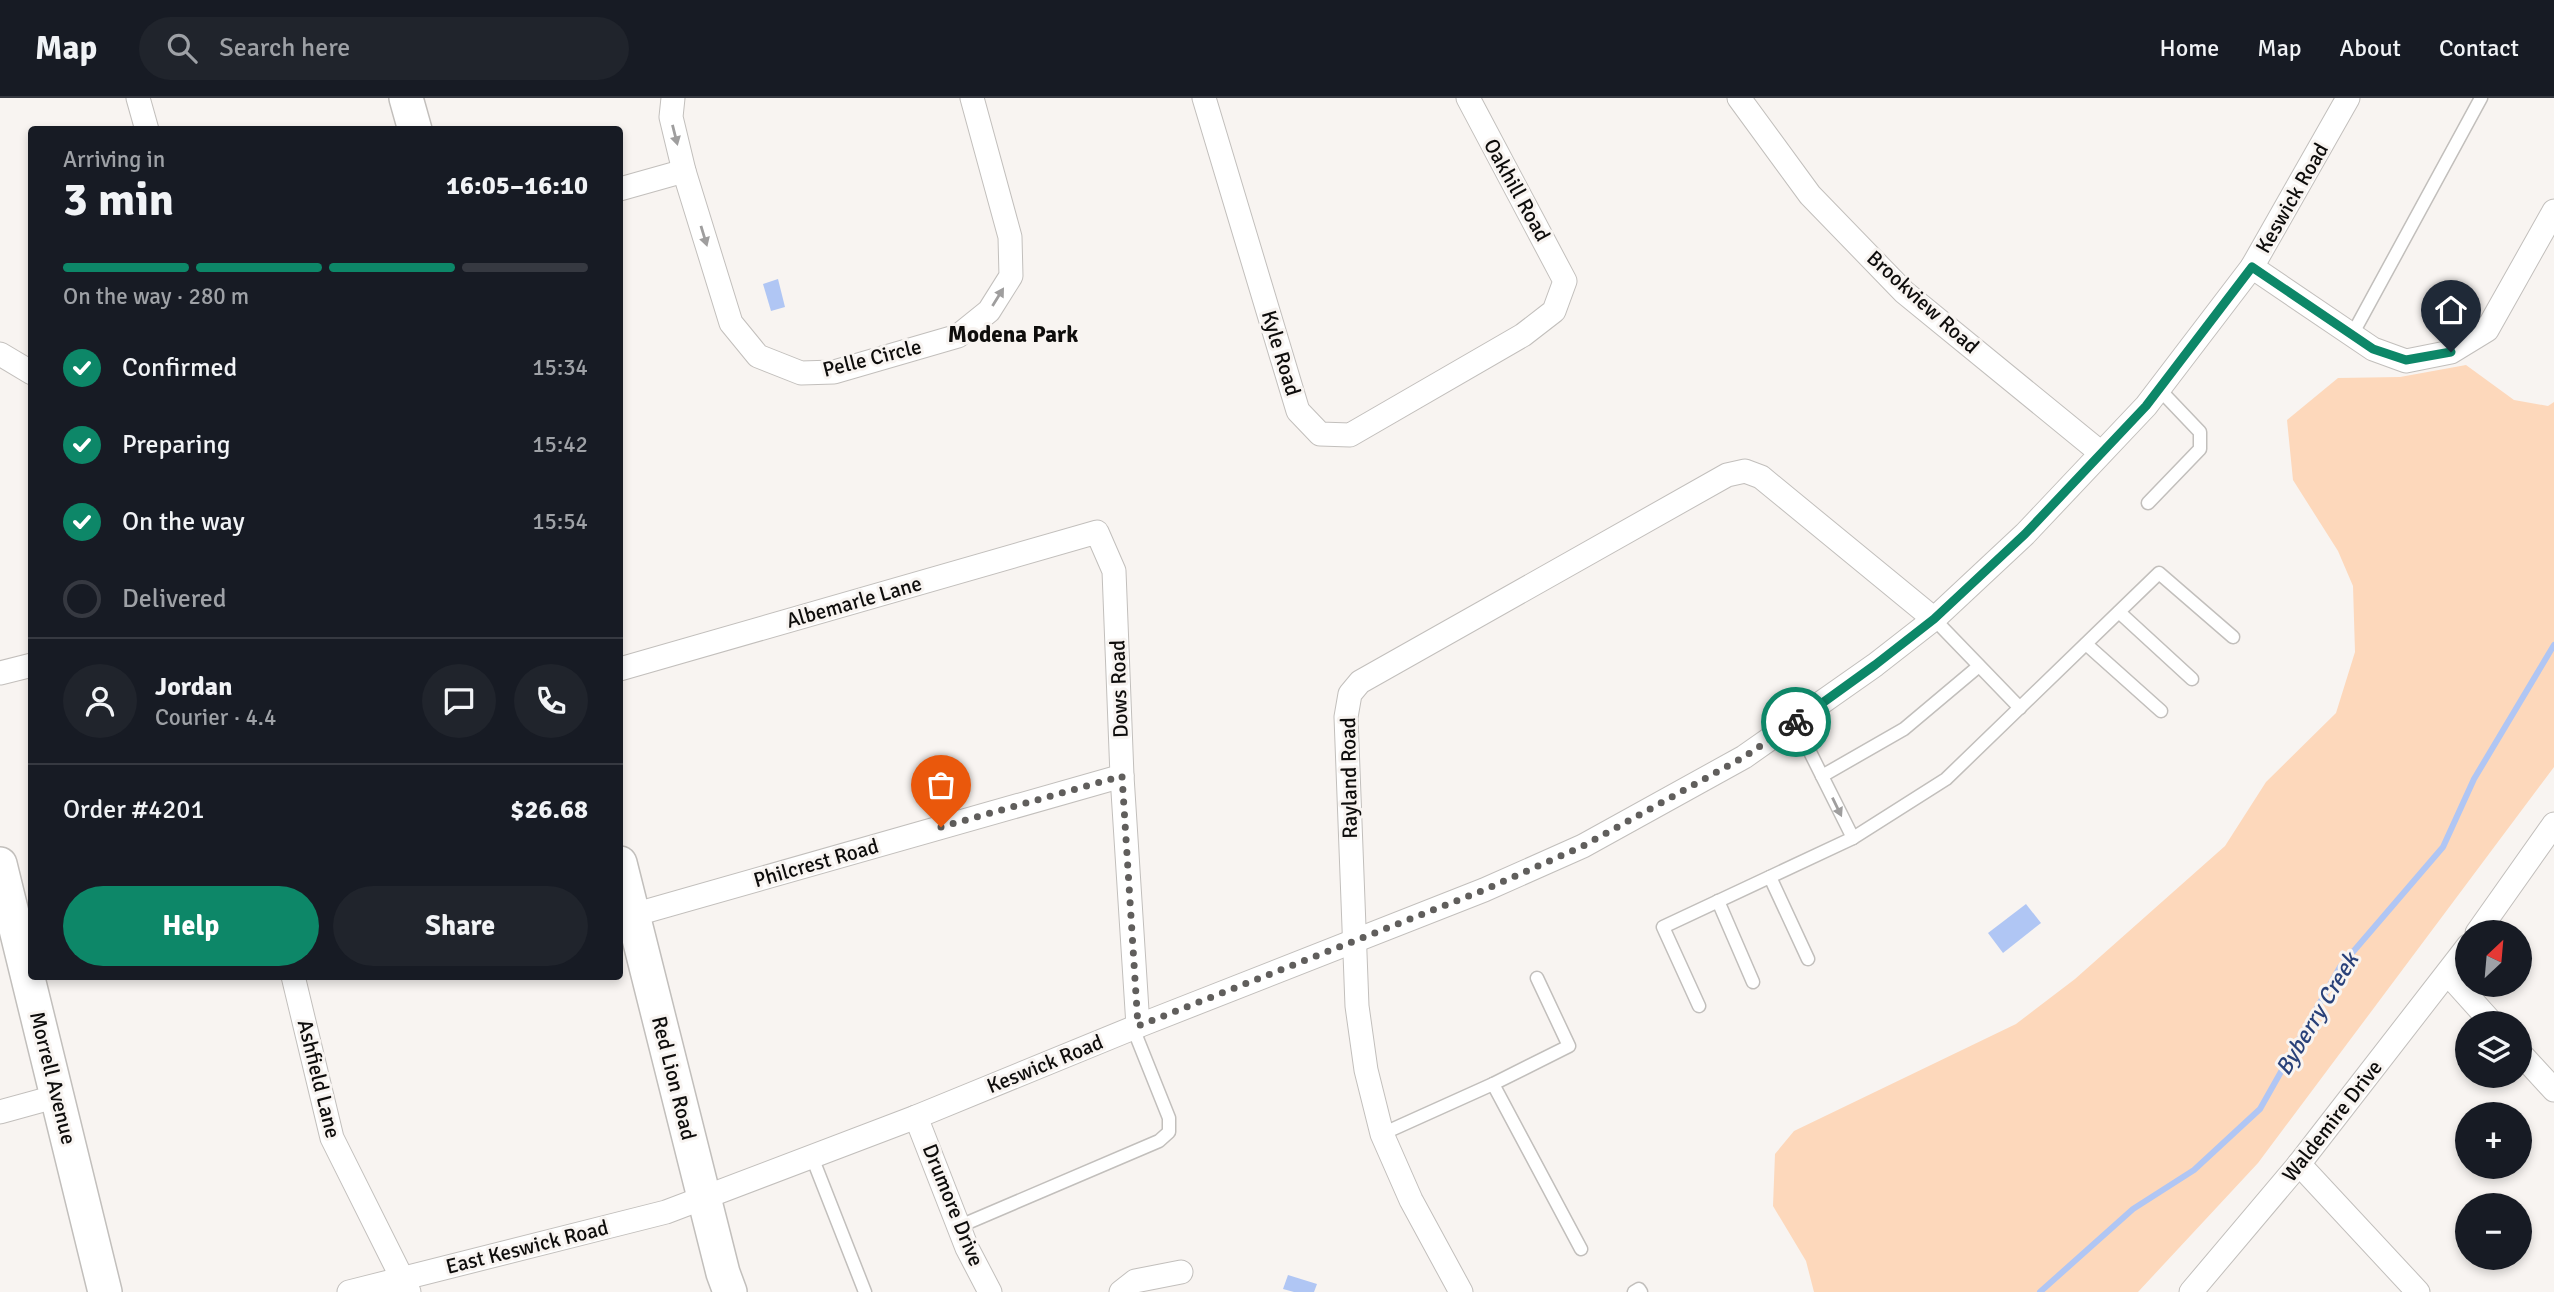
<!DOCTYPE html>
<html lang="en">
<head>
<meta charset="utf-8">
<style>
	body { margin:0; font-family:Signika,sans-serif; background:#20242c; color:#f1f3f6; height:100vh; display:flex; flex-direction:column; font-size:26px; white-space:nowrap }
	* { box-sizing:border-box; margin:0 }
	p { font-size:23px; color:#9ea1a6 }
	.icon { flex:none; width:38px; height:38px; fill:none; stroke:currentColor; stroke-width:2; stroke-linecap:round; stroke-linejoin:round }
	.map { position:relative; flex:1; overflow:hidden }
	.drawer { position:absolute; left:28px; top:28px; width:595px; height:854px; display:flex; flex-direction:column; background:#171b24; border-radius:7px; box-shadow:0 4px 10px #0003 }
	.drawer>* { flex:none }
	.needle { width:46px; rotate:26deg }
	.controls { position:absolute; left:2455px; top:822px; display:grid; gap:14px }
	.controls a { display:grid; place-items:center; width:77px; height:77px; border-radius:50%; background:#171b24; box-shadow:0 4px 10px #0003; font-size:35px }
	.pin { position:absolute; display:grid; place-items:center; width:60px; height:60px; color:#fff; margin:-72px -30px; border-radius:50% 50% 50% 0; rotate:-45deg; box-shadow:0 0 7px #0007 }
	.pin .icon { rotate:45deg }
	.courier { position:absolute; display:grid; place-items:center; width:70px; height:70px; margin:-35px; border:5px solid #0d8768; border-radius:50%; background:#fff; color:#222; box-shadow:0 2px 9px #0007 }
	.overview em { font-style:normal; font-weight:700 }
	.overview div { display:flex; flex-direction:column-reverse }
	.overview { display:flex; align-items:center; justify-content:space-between; height:119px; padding:0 35px }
	h1 { font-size:46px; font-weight:700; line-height:52px }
	.bar { display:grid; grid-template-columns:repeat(4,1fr); gap:10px 7px; align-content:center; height:84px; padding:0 35px }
	.bar i { height:9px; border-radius:5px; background:#363941 }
	.bar .on { background:#0d8768 }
	.bar p { grid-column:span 4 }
	.line { display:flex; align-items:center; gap:18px; padding:0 35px; border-top:2px solid #363941 }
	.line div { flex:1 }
	.round { display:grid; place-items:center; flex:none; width:74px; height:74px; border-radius:37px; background:#20242c }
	ol { padding:0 35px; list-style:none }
	li { display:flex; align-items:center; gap:21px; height:77px }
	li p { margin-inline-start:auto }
	li .icon { padding:7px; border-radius:50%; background:#0d8768; color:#fff; stroke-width:4 }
	li:last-child { color:#9ea1a6 }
	li i { width:38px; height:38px; border:4px solid #363941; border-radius:50% }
	.button { display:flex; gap:14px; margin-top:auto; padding:14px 35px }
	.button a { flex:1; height:80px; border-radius:42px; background:#0d8768; color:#fff; font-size:28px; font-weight:700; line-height:80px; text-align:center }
	.button a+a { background:#20242c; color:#f1f3f6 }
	header { display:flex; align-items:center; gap:42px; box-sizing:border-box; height:98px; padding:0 35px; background:#171b24; border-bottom:2px solid #363941 }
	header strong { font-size:33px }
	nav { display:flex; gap:38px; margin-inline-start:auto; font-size:24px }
	.search { width:490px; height:63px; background:#20242c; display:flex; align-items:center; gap:18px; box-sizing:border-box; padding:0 24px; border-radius:38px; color:#9ea1a6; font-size:26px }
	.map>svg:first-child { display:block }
	.green { fill:#fdd8bb }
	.water { fill:#b0c6f4 }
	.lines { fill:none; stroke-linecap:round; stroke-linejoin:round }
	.stream { stroke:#b0c6f4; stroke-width:6 }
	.lane-casing { stroke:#c2bfbc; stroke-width:15 }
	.street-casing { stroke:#c2bfbc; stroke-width:25 }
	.secondary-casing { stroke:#c2bfbc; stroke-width:36 }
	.lane { stroke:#fff; stroke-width:12 }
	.street { stroke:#fff; stroke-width:23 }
	.secondary { stroke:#fff; stroke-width:33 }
	.oneway { fill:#9f9e9e }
	.done { stroke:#605e5c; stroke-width:7; stroke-dasharray:0 12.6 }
	.route { stroke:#0d8768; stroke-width:9 }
	.labels { text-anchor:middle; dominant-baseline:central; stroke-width:6; stroke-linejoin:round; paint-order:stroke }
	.street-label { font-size:21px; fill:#0e0d0c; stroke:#f8f4f1 }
	.neighbourhood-label { font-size:23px; font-weight:bold; fill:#0e0d0c; stroke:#f8f4f1 }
	.water-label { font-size:23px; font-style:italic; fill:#294179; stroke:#f8f4f1 }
</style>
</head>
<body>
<header>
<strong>Map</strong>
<div class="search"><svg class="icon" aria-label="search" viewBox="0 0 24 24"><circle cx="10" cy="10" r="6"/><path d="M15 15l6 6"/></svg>Search here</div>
<nav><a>Home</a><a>Map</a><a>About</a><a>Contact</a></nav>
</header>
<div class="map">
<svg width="2554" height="1194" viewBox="0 0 2554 1194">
	<rect width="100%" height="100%" fill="#f8f4f1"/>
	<polygon class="green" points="2466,267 2514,302 2548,308 2554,304 2554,669 2258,1065 2138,1194 1814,1194 1806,1163 1773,1108 1775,1056 1794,1033 2016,926 2075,881 2225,748 2266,684 2336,615 2355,554 2353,488 2338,453 2293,382 2287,322 2338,280 2400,279"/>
	<g class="water">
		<polygon points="778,181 785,209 771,213 763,186"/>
		<polygon points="2026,806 2041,825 2003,855 1988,835"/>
		<polygon points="1288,1177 1317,1186 1314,1194 1294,1194 1283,1191"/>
	</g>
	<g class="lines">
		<polyline class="stream" points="2040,1194 2133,1111 2194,1072 2260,1011 2340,869 2443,749 2474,681 2554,547"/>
		<defs>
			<g id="lane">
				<polyline points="2352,237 2481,0"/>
				<polyline points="2148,405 2200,351 2200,334 2159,291"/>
				<polyline points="2119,514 2192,581"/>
				<polyline points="1934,521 2020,610"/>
				<polyline points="2086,546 2161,613"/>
				<polyline points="1795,624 1853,740"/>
				<polyline points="1822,678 1904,631 1979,568"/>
				<polyline points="1770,779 1808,861"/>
				<polyline points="1718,803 1753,884"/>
				<polyline points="1699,908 1663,829 1853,740 1946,681 2159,475 2233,539"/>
				<polyline points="1493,986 1569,948 1537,880"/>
				<polyline points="1382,1036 1493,986 1581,1151"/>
				<polyline points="812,1059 865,1194"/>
				<polyline points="960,1128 1159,1043 1169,1034 1169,1020 1133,930"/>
				<polyline points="1634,1194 1639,1191 1641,1194"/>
			</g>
			<g id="street">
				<polyline points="138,0 147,32"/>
				<polyline points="673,0 671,19 684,73 731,225 758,258 801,275 834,274 958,238 989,213 1011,178 1010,139 972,0"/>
				<polyline points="1204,0 1298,313 1320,336 1350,337 1523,237 1554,213 1565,183 1468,0"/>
				<polyline points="1739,0 1810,97 1904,194 2101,355"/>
				<polyline points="620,91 684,73"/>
				<polyline points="2252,169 2373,251 2406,263 2451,254 2487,232 2554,113"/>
				<polyline points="0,256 32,275"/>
				<polyline points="620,571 1097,434 1114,473 1122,678 1138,928"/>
				<polyline points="0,575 32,567"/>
				<polyline points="633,817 1122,678"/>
				<polyline points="2477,835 2554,726"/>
				<polyline points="2448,876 2493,926"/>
				<polyline points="293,878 332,1040 409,1194"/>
				<polyline points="2520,955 2554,992"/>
				<polyline points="0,1014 58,998"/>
				<polyline points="916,1019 967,1150 990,1194"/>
				<polyline points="2299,1066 2418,1194"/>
				<polyline points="349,1194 666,1114 916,1019 1138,928 1484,792 1583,748 1744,659 1875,567 1934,521 2025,436 2146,308 2252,169 2348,0"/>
				<polyline points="1121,1194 1135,1183 1181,1174"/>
				<polyline points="1461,1194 1411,1102 1382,1036 1366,972 1357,908 1346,619 1350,596 1360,584 1727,377 1745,373 1761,379 1934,521"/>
				<polyline points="2191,1194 2299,1066 2468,848"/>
			</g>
			<g id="secondary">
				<polyline points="406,0 415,32"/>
				<polyline points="620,765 723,1175 730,1194"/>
				<polyline points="0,766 105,1194"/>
			</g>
		</defs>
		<use href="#lane" class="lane-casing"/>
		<use href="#street" class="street-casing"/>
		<use href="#secondary" class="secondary-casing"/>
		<use href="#lane" class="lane"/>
		<use href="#street" class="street"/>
		<use href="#secondary" class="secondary"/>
	</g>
	<defs><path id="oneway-solid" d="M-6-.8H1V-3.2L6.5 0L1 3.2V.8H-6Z" transform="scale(1.75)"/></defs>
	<g class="oneway">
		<use href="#oneway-solid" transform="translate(675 37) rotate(76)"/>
		<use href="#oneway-solid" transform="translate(704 138) rotate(73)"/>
		<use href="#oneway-solid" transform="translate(998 199) rotate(-58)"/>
		<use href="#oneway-solid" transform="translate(1837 709) rotate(64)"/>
	</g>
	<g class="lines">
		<polyline class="done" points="941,729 1122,678 1138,928 1484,792 1583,748 1744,659 1796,624"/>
		<polyline class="route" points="1796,624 1875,567 1934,521 2025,436 2146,308 2252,169 2373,251 2406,262 2451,254"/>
	</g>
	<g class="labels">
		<g class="street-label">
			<text transform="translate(1517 92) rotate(61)">Oakhill Road</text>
			<text transform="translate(2292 100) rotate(-60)">Keswick Road</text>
			<text transform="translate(1923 204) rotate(42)">Brookview Road</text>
			<text transform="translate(1281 255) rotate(73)">Kyle Road</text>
			<text transform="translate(872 260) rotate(-14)">Pelle Circle</text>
			<text transform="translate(854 504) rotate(-16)">Albemarle Lane</text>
			<text transform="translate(1119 591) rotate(-92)">Dows Road</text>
			<text transform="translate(1349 680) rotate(-91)">Rayland Road</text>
			<text transform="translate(816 765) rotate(-16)">Philcrest Road</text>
			<text transform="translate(1045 966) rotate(-22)">Keswick Road</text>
			<text transform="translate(53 980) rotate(76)">Morrell Avenue</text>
			<text transform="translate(674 980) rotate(76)">Red Lion Road</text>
			<text transform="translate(319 981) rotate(76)">Ashfield Lane</text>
			<text transform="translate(2332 1023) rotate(-52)">Waldemire Drive</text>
			<text transform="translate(953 1107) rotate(68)">Drumore Drive</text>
			<text transform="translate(527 1149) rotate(-14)">East Keswick Road</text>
		</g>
		<g class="neighbourhood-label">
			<text x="1013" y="236">Modena Park</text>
		</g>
		<g class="water-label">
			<text transform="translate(2317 916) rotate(-59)">Byberry Creek</text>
		</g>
	</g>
</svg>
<div class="controls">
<a><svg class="needle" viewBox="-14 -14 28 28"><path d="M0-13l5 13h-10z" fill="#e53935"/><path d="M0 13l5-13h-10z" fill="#9ea1a6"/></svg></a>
<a><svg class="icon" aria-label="layers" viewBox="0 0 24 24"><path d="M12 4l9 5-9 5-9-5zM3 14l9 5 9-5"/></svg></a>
<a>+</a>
<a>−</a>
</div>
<div class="pin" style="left:941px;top:729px;background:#ea580c"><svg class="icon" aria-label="bag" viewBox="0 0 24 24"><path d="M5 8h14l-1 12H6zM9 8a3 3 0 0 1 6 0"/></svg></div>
<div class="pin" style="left:2451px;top:254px;background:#1f2937"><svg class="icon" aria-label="home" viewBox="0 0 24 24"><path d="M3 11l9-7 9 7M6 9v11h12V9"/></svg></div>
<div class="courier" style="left:1796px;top:624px"><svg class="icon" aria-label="bike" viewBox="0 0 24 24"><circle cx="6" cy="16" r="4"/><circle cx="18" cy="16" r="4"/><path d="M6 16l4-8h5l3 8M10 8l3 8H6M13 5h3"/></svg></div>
<section class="drawer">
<div class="overview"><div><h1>3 min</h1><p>Arriving in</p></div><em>16:05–16:10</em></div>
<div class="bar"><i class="on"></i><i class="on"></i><i class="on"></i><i></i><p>On the way · 280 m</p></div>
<ol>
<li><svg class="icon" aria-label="check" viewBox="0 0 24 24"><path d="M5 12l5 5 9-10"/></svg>Confirmed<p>15:34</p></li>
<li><svg class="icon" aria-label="check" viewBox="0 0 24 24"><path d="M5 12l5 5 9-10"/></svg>Preparing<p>15:42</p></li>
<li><svg class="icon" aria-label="check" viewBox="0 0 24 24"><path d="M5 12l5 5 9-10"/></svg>On the way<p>15:54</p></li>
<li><i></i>Delivered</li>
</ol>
<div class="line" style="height:126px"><a class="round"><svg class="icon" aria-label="person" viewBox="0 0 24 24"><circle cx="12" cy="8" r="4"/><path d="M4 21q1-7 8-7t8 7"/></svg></a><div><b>Jordan</b><p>Courier · 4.4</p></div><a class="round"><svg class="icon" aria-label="chat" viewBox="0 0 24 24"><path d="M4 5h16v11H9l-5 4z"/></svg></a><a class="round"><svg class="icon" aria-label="phone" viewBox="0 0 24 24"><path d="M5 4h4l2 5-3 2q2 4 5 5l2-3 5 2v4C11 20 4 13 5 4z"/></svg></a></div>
<div class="line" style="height:91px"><div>Order #4201</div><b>$26.68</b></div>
<div class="button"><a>Help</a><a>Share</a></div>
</section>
</div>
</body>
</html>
